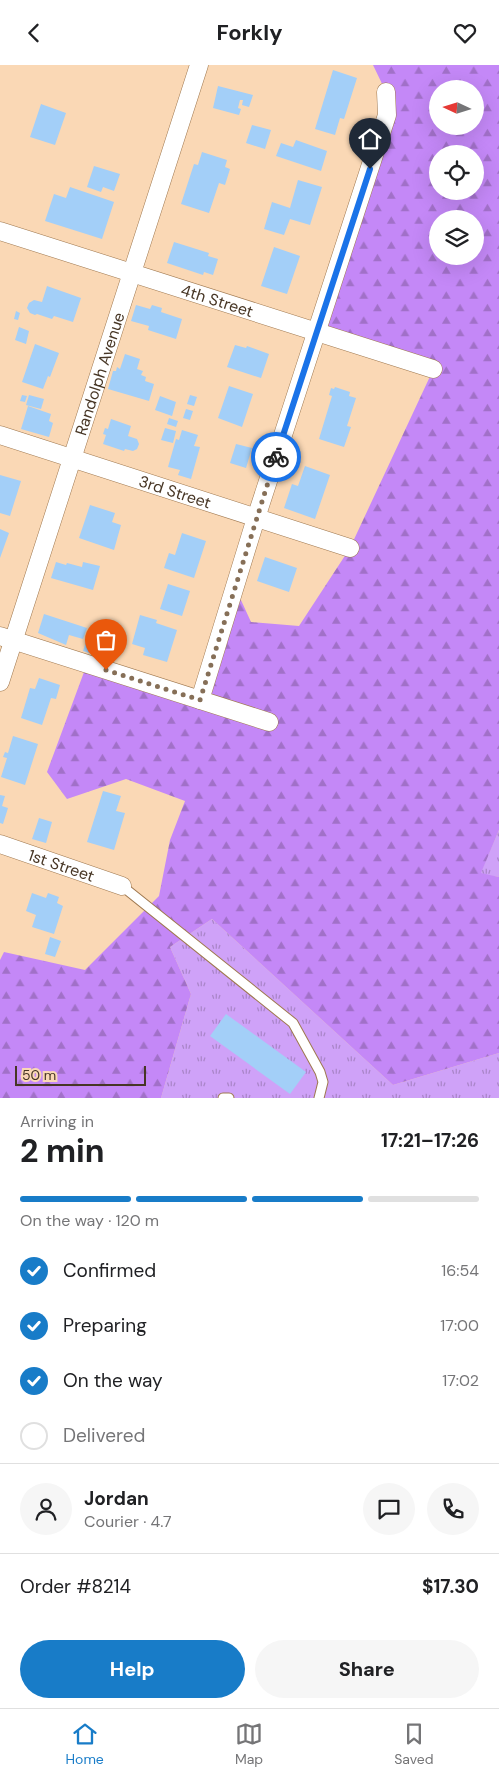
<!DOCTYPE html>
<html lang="en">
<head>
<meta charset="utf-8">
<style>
	body { margin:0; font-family:"DM Sans",sans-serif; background:#f6f6f6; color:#202124; height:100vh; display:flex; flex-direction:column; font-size:19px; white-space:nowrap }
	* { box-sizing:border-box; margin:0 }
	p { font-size:16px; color:#757577 }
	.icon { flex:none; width:28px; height:28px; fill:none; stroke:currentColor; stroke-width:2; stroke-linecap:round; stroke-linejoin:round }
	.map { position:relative; height:1033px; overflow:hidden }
	.sheet { display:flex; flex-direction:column; background:#fff; flex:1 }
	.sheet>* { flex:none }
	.needle { width:32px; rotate:274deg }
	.fabs { position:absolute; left:429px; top:15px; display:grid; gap:10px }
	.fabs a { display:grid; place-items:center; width:55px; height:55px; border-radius:50%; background:#fff; box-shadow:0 5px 20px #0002; font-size:25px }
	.scale { position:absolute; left:15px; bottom:12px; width:131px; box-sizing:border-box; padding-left:5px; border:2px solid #473625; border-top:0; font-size:14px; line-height:18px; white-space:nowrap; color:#473625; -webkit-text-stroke:4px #fad8b5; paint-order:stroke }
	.pin { position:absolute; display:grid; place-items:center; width:42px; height:42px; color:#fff; margin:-51px -21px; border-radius:50% 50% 50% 0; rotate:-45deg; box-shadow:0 0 5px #0007 }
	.pin .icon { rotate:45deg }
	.courier { position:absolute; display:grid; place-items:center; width:50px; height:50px; margin:-25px; border:4px solid #1a73e8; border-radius:50%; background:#fff; color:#222; box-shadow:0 1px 6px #0007 }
	.summary em { font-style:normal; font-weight:700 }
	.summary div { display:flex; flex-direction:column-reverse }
	.summary { display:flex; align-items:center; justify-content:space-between; height:85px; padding:0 20px }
	h1 { font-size:32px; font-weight:700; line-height:38px }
	.bar { display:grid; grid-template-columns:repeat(4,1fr); gap:8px 5px; align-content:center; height:60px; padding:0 20px }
	.bar i { height:6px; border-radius:4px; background:#e0e0e0 }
	.bar .current { background:#187cc8 }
	.bar p { grid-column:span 4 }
	.line { display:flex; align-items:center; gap:12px; padding:0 20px; border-top:1px solid #e0e0e0 }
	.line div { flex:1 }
	.round { display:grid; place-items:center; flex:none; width:52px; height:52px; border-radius:26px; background:#f6f6f6 }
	ol { padding:0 20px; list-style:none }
	li { display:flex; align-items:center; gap:15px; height:55px }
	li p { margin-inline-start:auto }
	li .icon { padding:5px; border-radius:50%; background:#187cc8; color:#fff; stroke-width:4 }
	li:last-child { color:#757577 }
	li i { width:28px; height:28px; border:2px solid #e0e0e0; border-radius:50% }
	.primary-button { display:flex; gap:10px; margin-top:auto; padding:10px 20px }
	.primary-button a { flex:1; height:58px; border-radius:30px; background:#187cc8; color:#fff; font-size:20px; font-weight:700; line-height:58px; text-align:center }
	.primary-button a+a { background:#f6f6f6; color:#202124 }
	header { display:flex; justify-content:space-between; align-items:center; height:65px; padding:0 20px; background:#fff; font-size:22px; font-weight:700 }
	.tab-bar { display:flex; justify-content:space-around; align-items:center; height:70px; border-top:1px solid #e0e0e0; background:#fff; font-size:14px; color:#757577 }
	.tab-bar a { display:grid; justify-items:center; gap:2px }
	.tab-bar .current { color:#187cc8 }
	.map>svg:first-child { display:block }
	.grass { fill:url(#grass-tufts) }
	.forest { fill:url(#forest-firs); fill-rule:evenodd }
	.building { fill:#a3cff8 }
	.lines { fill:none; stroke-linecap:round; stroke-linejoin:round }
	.lane-casing { stroke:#9f784f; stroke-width:11 }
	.street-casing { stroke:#9f784f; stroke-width:19 }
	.lane { stroke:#fff; stroke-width:9 }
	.street { stroke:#fff; stroke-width:18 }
	.done { stroke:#866f57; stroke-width:5; stroke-dasharray:0 9 }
	.route { stroke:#1a73e8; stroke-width:6 }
	.labels { text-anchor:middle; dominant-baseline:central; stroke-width:4; stroke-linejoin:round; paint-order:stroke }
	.street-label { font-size:16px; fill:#473625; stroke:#fad8b5 }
</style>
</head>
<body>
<header><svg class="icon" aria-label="back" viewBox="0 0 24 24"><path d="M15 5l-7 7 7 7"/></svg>Forkly<svg class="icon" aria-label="heart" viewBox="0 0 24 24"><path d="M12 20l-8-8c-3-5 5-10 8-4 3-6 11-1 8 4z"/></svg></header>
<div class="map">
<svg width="499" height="1033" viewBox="0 0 499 1033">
	<defs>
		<pattern id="grass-tufts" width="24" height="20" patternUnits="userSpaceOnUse" patternTransform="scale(1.25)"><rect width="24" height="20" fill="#cfa2f8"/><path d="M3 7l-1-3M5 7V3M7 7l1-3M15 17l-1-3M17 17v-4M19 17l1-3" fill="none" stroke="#aa85c9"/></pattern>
		<pattern id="forest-firs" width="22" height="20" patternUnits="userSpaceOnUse" patternTransform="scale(1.25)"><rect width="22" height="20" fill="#c488f7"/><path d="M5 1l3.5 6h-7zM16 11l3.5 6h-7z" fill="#a170c8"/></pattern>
	</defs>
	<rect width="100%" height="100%" fill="#fad8b5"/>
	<g class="grass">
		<polygon points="499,765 499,812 480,809"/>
		<polygon points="212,854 393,1020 499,988 499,1033 161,1033 191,929 170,882"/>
	</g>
	<path class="forest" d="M 373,0 L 499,0 L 499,765 L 481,808 L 499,812 L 499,988 L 393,1020 L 212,854 L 170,882 L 191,929 L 161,1033 L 0,1033 L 0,895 L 4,887 L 85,905 L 159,831 L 170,775 L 185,736 L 126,714 L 67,734 L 47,707 L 87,599 L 200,635 L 235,522 L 251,557 L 299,561 L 350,483 L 433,305 L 317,267 L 386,27 ZM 438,24 L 475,24 L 475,61 L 438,61 ZM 438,89 L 475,89 L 475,126 L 438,126 ZM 438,154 L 475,154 L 475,191 L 438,191 Z"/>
	<g class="building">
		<polygon points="333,5 357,13 344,54 340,53 335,70 315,64"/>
		<polygon points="218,21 253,30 249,42 242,40 243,35 240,35 238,43 241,44 239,50 213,43"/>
		<polygon points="41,39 66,48 55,80 30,72"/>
		<polygon points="252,60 271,65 265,84 246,78"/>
		<polygon points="296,75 327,86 321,106 276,91 281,78 293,82"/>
		<polygon points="202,87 227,95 225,102 230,104 225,120 219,118 209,148 181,139 194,99 198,100"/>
		<polygon points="94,101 120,109 114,126 103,122 101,127 87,122"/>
		<polygon points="298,115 322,122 310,160 290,154 284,170 264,164 272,137 290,143"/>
		<polygon points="70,122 114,137 102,174 45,156 54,129 66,133"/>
		<polygon points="174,177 209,188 208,191 218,194 213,210 204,207 203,210 167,198"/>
		<polygon points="274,182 300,191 287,229 261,221"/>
		<polygon points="47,221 81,233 73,257 54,251 52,254 37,249 35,250 30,248 27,243 29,238 34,235 42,237"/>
		<polygon points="136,240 150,244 152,240 162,243 161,247 182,254 176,274 148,265 149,261 131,256"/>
		<polygon points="16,246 20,248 18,255 14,254"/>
		<polygon points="19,262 29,266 26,279 15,275"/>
		<polygon points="35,279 59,288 50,312 48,311 43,324 22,317"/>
		<polygon points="235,280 246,283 247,281 269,289 261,313 227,302"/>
		<polygon points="125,289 140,294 137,304 143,306 141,310 146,312 145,316 154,319 149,336 108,324 113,306 116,306 117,302 120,304"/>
		<polygon points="229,321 253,329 242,362 218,353"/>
		<polygon points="335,322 350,327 349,331 356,333 347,361 351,362 344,382 319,374 332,331 329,330 331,323 334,324"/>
		<polygon points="22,330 27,331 25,337 20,336"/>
		<polygon points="29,330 44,334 41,344 26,340"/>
		<polygon points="190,330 197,332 194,341 187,339"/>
		<polygon points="160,331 176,337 172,351 155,345"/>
		<polygon points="28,341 51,349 49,356 53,358 49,372 21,364"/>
		<polygon points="186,344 193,346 190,355 183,353"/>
		<polygon points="169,353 178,356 176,362 167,359"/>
		<polygon points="111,354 131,361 128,371 137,374 139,379 137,384 133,386 125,384 124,386 103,379 106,370 103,369 105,363 108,364"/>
		<polygon points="165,363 176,366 173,378 161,375"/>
		<polygon points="182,365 198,370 194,381 200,382 191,414 178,410 180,405 168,402 176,374 179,375"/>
		<polygon points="236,379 252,383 246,403 230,398"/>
		<polygon points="305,401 330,410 315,454 284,443 292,419 298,421"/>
		<polygon points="0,410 21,416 10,451 0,448"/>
		<polygon points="90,440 115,448 112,457 121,460 114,485 79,473"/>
		<polygon points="0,464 9,468 0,493"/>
		<polygon points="182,468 206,476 194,513 164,503 169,488 175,490"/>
		<polygon points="265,492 297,503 289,527 257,516"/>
		<polygon points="56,497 66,500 67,498 82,502 83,497 100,501 93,525 51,513"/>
		<polygon points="168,519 190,526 182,551 160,544"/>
		<polygon points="44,549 87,563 83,574 69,570 66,580 38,568"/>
		<polygon points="140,550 157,555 156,558 177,565 167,597 143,590 145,583 132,579"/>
		<polygon points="89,569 101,574 95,590 83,586"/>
		<polygon points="39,613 60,620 56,634 51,633 42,660 21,653 30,623 35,624"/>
		<polygon points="13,671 38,679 25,720 1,712 7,693 3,692 5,687 8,688"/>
		<polygon points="103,726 121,731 116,746 125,748 114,785 87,777"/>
		<polygon points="0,730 5,731 2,741 8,743 3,759 0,758"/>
		<polygon points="39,753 52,757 46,778 32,774"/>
		<polygon points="32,828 46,833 48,828 59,832 57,838 63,841 54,869 32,862 36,850 26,846"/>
		<polygon points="50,872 61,876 55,892 45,889"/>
		<polygon points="226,949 306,1007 290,1029 210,971"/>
	</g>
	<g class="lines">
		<defs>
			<g id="lane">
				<polyline points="122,821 293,958 320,1007 323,1017 319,1033"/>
				<polyline points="223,1033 229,1033"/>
			</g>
			<g id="street">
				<path id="s1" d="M 0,166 L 433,304"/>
				<path id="s2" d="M 0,370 L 350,483"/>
				<polyline points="0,571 269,657"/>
				<path id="s3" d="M 0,617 L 199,0"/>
				<polyline points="200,635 256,453 387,50 386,27"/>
				<path id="s4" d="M 0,779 L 122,821"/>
			</g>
		</defs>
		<use href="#lane" class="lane-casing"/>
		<use href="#street" class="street-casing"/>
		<use href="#lane" class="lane"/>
		<use href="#street" class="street"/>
	</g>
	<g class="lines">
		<polyline class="done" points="106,605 200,635 276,392"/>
		<polyline class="route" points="276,392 370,104"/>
	</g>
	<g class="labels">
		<g class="street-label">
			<text stroke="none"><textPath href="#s1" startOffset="228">4th Street</textPath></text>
			<text stroke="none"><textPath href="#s3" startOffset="324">Randolph Avenue</textPath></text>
			<text stroke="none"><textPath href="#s2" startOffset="184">3rd Street</textPath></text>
			<text stroke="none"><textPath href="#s4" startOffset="65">1st Street</textPath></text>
		</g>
	</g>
</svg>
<div class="fabs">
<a><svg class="needle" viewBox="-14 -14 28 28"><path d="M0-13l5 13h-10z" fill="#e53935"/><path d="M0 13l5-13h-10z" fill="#757577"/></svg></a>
<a><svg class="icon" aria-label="locate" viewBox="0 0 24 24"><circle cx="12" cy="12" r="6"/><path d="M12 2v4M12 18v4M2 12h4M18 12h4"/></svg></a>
<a><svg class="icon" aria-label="layers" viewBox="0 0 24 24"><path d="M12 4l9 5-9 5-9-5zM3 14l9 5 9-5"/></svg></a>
</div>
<div class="scale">50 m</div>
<div class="pin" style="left:106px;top:605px;background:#ea580c"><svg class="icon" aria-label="bag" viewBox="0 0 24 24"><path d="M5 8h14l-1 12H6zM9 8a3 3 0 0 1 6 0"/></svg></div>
<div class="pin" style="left:370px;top:104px;background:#1f2937"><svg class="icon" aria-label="home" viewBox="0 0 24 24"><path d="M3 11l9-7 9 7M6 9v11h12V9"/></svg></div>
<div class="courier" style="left:276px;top:392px"><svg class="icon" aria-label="bike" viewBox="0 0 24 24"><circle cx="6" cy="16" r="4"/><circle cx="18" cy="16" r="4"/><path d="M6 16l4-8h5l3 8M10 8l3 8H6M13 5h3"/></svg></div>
</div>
<section class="sheet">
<div class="summary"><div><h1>2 min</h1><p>Arriving in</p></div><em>17:21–17:26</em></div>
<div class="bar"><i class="current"></i><i class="current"></i><i class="current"></i><i></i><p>On the way · 120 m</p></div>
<ol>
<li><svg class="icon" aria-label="check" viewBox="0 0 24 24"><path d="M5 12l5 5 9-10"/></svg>Confirmed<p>16:54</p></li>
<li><svg class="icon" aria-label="check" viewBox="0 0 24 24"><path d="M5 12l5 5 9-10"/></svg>Preparing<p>17:00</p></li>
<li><svg class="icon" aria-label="check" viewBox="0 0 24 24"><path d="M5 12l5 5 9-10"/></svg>On the way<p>17:02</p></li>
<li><i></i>Delivered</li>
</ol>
<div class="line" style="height:90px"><a class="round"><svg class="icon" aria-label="person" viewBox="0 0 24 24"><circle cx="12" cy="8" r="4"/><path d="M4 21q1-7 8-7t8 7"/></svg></a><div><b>Jordan</b><p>Courier · 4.7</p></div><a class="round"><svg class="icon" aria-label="chat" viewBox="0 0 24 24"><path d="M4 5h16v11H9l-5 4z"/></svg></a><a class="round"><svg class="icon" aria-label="phone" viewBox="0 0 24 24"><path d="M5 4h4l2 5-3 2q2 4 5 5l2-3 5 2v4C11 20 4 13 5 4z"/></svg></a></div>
<div class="line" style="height:65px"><div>Order #8214</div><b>$17.30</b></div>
<div class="primary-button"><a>Help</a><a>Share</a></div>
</section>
<nav class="tab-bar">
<a class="current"><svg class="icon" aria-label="home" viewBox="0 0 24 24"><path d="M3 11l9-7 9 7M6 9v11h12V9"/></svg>Home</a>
<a><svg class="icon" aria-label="map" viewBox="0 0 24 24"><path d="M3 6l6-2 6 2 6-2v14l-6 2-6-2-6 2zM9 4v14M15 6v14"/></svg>Map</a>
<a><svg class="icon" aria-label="saved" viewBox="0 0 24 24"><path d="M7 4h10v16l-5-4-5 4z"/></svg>Saved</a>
</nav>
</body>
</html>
